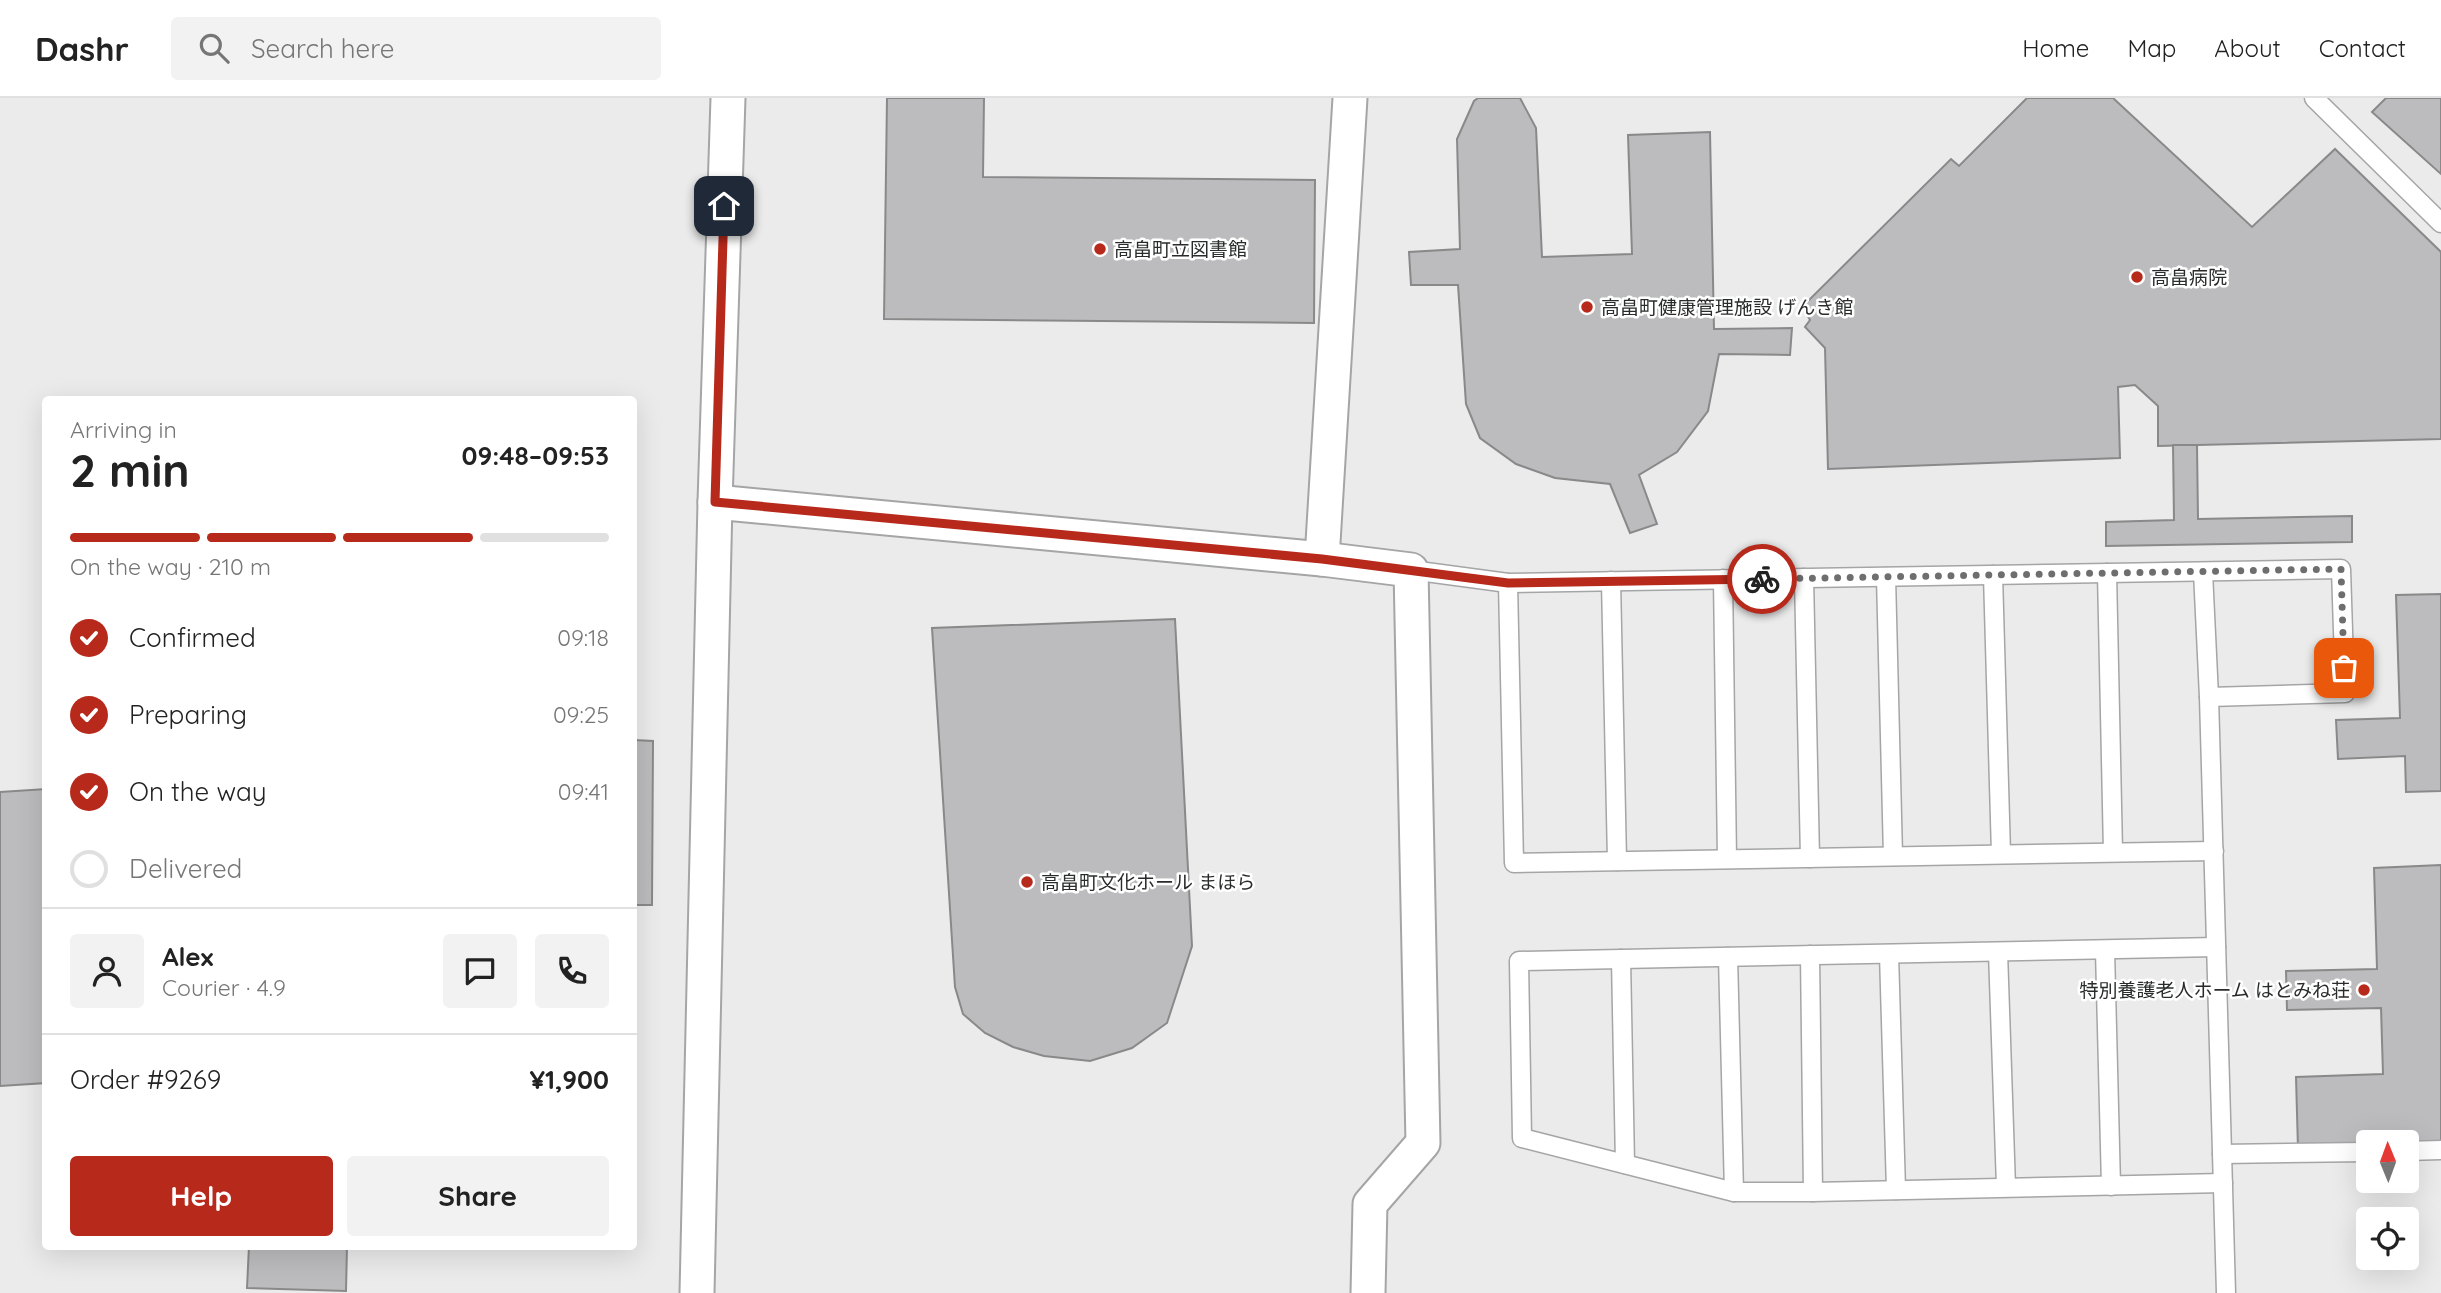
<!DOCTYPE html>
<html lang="en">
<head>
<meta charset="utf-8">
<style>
	body { margin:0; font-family:Quicksand,"Noto Sans JP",sans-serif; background:#f2f2f2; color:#222; height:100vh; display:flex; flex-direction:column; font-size:26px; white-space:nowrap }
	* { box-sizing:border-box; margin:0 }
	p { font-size:23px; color:#767676 }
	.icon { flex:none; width:38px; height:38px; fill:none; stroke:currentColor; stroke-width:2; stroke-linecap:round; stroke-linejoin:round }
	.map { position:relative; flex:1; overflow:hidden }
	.side { position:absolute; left:42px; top:298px; width:595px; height:854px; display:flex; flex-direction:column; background:#fff; border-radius:7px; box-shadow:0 7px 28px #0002 }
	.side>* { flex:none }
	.needle { width:46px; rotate:359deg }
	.controls { position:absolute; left:2356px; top:1032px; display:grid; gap:14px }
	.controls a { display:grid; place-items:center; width:63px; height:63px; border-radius:7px; background:#fff; box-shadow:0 7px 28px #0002; font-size:35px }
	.pin { position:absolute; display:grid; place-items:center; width:60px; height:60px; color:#fff; margin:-30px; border-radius:14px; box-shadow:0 4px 10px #0006 }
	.courier { position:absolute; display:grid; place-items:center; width:70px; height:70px; margin:-35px; border:5px solid #b7291b; border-radius:50%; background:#fff; color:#222; box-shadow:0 2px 9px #0007 }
	.summary em { font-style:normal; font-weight:700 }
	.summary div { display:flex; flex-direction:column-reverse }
	.summary { display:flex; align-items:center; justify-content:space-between; height:119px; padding:0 28px }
	h1 { font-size:46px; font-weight:700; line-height:52px }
	.bar { display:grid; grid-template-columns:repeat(4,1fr); gap:10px 7px; align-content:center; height:84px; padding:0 28px }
	.bar i { height:9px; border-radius:5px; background:#e0e0e0 }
	.bar .active { background:#b7291b }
	.bar p { grid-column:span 4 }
	.line { display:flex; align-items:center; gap:18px; padding:0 28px; border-top:2px solid #e0e0e0 }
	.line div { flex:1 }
	.round { display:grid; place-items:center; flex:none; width:74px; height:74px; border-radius:7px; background:#f2f2f2 }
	ol { padding:0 28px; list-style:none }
	li { display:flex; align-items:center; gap:21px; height:77px }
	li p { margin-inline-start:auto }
	li .icon { padding:7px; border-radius:50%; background:#b7291b; color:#fff; stroke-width:4 }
	li:last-child { color:#767676 }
	li i { width:38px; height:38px; border:4px solid #e0e0e0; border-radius:50% }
	.primary-button { display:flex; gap:14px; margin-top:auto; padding:14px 28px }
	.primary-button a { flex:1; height:80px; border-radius:7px; background:#b7291b; color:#fff; font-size:28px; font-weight:700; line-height:80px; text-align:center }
	.primary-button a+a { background:#f2f2f2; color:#222 }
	header { display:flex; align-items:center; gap:42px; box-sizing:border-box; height:98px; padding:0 35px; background:#fff; border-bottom:2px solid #e0e0e0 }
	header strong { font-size:33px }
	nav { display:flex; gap:38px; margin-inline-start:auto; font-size:24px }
	.search { width:490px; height:63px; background:#f2f2f2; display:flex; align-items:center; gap:18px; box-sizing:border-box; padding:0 24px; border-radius:7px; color:#767676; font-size:26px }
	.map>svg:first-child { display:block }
	.building { fill:#bcbcbe; stroke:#89898a; stroke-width:2 }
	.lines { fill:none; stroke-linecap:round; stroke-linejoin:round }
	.service-casing { stroke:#a4a5a6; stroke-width:21 }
	.minor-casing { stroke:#a4a5a6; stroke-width:37 }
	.service { stroke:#fff; stroke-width:18 }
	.minor { stroke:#fff; stroke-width:33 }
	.done { stroke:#6e6e6f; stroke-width:7; stroke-dasharray:0 12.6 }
	.route { stroke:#b7291b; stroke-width:9 }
	.poi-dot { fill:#b7291b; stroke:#fff; stroke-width:2.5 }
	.labels { text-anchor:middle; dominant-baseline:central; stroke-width:5; stroke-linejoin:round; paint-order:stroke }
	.poi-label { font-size:19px; fill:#2a2b2b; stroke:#fff; text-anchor:start }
</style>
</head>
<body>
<header>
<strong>Dashr</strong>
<div class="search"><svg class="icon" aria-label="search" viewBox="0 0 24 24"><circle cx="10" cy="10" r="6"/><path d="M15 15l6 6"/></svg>Search here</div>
<nav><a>Home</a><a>Map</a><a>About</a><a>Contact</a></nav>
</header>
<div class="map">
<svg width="2441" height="1195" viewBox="0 0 2441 1195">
	<rect width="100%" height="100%" fill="#ebebec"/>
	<g class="building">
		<polygon points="887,0 984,0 983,79 1315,82 1314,225 884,221"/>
		<polygon points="1478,0 1520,0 1536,30 1542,159 1632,156 1628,37 1710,34 1714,231 1792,230 1790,257 1719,256 1708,313 1677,354 1639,377 1657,426 1630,435 1610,386 1555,380 1516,366 1480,340 1466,306 1458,187 1411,187 1409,154 1460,151 1457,41 1474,3"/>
		<polygon points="2027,0 2113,0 2252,129 2335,51 2441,154 2441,341 2158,348 2158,308 2135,287 2118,289 2120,360 1828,371 1825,250 1805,229 1810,222 1804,211 1807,204 1951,61 1959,68"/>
		<polygon points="2386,0 2441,0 2441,76 2372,14"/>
		<polygon points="2173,347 2197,347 2198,421 2352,418 2352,444 2106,448 2106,424 2174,422"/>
		<polygon points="2441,496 2441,693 2406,694 2405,658 2338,661 2336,622 2400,620 2396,497"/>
		<polygon points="1175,521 1192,848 1167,925 1132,950 1090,963 1044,958 1013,949 985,935 963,916 955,889 932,530"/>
		<polygon points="634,642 653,643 652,807 634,807"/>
		<polygon points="46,691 46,985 0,988 0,694"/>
		<polygon points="2441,767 2441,1047 2368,1045 2368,1049 2298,1051 2296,979 2383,976 2381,910 2287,912 2286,873 2377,871 2374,770"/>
		<polygon points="249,1148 347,1148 346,1193 247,1190"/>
	</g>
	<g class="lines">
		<defs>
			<g id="service">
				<polyline points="2314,0 2441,125"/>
				<polyline points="1411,472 1508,485 2341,471 2345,595 2209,599 2226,1195"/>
				<polyline points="2203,474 2209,599"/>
				<polyline points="2107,475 2113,754"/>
				<polyline points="1993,477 2001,756"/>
				<polyline points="1886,479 1893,758"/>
				<polyline points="1804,480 1810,760"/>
				<polyline points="1723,481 1727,761"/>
				<polyline points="1611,483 1617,763"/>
				<polyline points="1508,485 1514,765 2214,753"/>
				<polyline points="2216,849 1519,863 1522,1040 1734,1094 1813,1094 2223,1085"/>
				<polyline points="2105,852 2111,1088"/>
				<polyline points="1998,854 2006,1089"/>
				<polyline points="1889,856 1896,1092"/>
				<polyline points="1810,857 1813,1094"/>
				<polyline points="1728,859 1734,1094"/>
				<polyline points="1621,861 1625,1066"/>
				<polyline points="2406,1053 2441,1052"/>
				<polyline points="2222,1056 2368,1054"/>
			</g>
			<g id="minor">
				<polyline points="715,404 1322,461 1411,472 1423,1045 1370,1106 1368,1195"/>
				<polyline points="1322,461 1350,0"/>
				<polyline points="697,1195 715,404 728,0"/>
			</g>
		</defs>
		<use href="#service" class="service-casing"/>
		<use href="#minor" class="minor-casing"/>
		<use href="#service" class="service"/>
		<use href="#minor" class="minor"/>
	</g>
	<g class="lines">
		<polyline class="done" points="1762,481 2341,471 2344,570"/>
		<polyline class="route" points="724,108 715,404 1322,461 1508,485 1762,481"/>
	</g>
	<g class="poi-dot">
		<circle cx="1100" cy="151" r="7"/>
		<circle cx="2137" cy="179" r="7"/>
		<circle cx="1587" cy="209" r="7"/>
		<circle cx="1027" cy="784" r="7"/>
		<circle cx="2364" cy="892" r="7"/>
	</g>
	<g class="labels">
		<g class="poi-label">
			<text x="1114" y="151">高畠町立図書館</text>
			<text x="2151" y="179">高畠病院</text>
			<text x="1601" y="209">高畠町健康管理施設 げんき館</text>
			<text x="1041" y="784">高畠町文化ホール まほら</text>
			<text x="2350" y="892" text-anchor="end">特別養護老人ホーム はとみね荘</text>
		</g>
	</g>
</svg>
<div class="controls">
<a><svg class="needle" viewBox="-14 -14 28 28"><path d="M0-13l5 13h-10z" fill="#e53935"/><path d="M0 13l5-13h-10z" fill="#767676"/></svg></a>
<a><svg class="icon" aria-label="locate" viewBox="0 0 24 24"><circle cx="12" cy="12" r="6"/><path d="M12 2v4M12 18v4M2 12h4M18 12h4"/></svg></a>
</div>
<div class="pin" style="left:2344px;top:570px;background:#ea580c"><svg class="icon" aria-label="bag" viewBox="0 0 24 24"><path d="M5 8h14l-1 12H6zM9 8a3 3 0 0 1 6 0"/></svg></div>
<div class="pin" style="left:724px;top:108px;background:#1f2937"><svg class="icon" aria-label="home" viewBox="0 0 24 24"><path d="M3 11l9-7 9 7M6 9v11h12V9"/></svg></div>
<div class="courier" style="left:1762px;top:481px"><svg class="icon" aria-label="bike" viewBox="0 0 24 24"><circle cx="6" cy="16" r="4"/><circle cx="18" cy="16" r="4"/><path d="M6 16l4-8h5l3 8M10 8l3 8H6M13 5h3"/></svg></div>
<section class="side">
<div class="summary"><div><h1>2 min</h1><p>Arriving in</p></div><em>09:48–09:53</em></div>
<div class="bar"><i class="active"></i><i class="active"></i><i class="active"></i><i></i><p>On the way · 210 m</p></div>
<ol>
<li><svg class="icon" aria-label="check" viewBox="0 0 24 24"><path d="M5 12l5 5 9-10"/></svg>Confirmed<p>09:18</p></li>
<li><svg class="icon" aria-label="check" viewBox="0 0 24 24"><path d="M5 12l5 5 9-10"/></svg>Preparing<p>09:25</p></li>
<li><svg class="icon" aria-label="check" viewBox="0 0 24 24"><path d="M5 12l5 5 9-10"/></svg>On the way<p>09:41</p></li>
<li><i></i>Delivered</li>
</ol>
<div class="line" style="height:126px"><a class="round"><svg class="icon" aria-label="person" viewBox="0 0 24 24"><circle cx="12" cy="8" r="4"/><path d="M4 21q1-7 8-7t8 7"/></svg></a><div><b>Alex</b><p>Courier · 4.9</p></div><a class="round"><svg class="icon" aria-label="chat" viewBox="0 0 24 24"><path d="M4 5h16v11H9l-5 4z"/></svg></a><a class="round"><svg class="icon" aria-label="phone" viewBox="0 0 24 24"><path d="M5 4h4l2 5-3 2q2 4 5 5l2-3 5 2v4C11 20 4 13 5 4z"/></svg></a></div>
<div class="line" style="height:91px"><div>Order #9269</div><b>¥1,900</b></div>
<div class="primary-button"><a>Help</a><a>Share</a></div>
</section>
</div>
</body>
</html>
